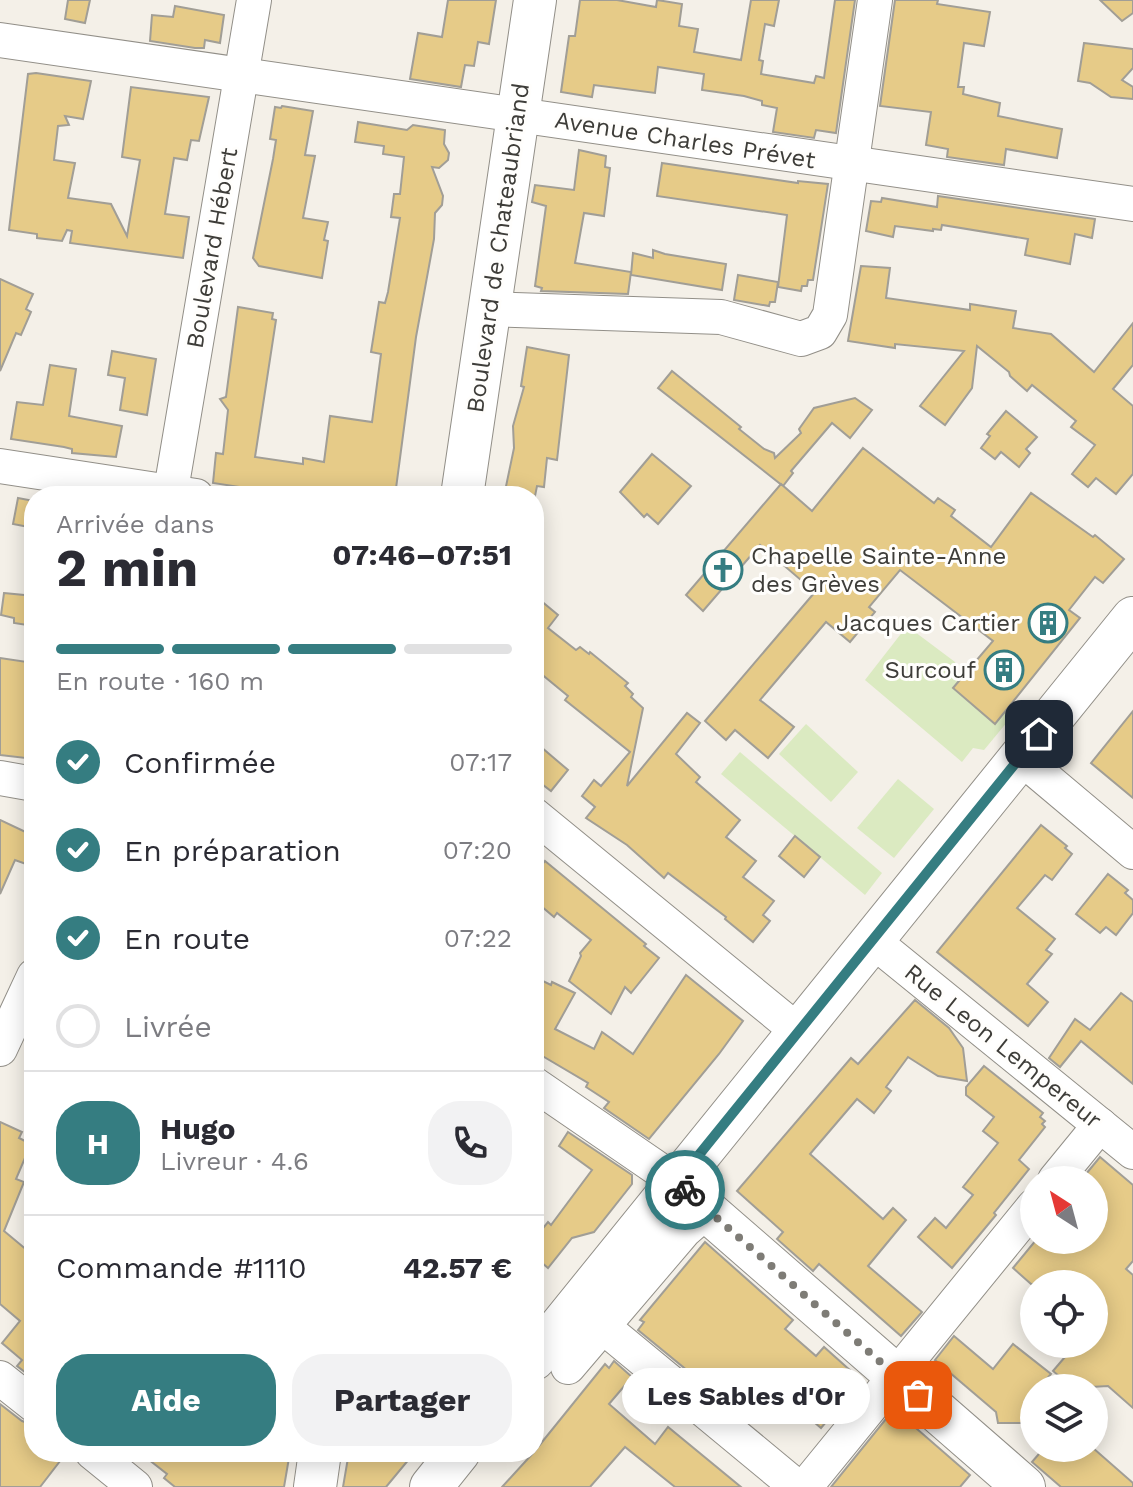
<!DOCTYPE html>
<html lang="fr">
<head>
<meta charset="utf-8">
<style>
	body { margin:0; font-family:"Work Sans",sans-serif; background:#f2f2f3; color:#2b2b33; height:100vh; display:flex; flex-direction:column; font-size:30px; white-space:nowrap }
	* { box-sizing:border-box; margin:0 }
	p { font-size:26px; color:#7c7c81 }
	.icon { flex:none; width:44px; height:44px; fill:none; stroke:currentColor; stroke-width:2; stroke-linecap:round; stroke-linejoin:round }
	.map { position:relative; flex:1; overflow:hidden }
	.side { position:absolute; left:24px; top:486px; width:520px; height:976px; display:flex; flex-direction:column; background:#fff; border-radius:32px; box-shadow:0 4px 20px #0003 }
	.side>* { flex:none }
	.needle { width:52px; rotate:324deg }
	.buttons { position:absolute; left:1020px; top:1166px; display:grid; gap:16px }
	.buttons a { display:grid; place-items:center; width:88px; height:88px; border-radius:50%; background:#fff; box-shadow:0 4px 20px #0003; font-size:40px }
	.pin { position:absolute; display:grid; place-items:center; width:68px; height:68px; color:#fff; margin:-34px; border-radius:16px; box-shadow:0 4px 12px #0006 }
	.courier { position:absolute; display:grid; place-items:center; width:80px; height:80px; margin:-40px; border:6px solid #357d81; border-radius:50%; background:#fff; color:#222; box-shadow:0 2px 10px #0007 }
	.bubble { position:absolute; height:56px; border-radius:28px; background:#fff; box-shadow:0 4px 20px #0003; font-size:26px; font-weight:700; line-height:56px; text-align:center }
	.headline em { font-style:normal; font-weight:700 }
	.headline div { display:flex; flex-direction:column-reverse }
	.headline { display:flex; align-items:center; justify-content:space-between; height:136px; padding:0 32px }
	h1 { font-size:52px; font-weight:700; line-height:60px }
	.bar { display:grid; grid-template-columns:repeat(4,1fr); gap:12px 8px; align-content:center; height:96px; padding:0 32px }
	.bar i { height:10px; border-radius:6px; background:#e1e1e2 }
	.bar .selected { background:#357d81 }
	.bar p { grid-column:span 4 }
	.line { display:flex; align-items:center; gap:20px; padding:0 32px; border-top:2px solid #e1e1e2 }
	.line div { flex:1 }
	.round { display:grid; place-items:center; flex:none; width:84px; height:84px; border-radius:32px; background:#f2f2f3 }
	ol { padding:0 32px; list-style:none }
	li { display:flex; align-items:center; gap:24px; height:88px }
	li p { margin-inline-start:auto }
	li .icon { padding:8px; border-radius:50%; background:#357d81; color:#fff; stroke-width:4 }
	li:last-child { color:#7c7c81 }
	li i { width:44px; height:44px; border:4px solid #e1e1e2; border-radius:50% }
	.button { display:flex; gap:16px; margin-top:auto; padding:16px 32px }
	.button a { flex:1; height:92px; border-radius:32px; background:#357d81; color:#fff; font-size:32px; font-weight:700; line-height:92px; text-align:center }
	.button a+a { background:#f2f2f3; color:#2b2b33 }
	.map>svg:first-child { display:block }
	.green { fill:#dbeac1 }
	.building { fill:#e6cb88; stroke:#a19e96; stroke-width:2 }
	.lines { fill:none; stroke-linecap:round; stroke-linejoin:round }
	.minor-casing { stroke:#928f88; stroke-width:36 }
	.major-casing { stroke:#928f88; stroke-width:44 }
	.minor { stroke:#fff; stroke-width:34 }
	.major { stroke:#fff; stroke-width:42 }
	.done { stroke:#7e7c76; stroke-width:8; stroke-dasharray:0 14.4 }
	.route { stroke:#357d81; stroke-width:10 }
	.labels { text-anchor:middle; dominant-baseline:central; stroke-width:6; stroke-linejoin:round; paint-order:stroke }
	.street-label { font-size:24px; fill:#3e3d39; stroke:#fffefc }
	.poi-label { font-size:24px; fill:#3e3d39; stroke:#fffefc; text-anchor:end }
</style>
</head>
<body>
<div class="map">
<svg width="1133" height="1487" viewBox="0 0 1133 1487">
	<rect width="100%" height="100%" fill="#f4f0e8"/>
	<g class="green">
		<polygon points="907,626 955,662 960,680 953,688 995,723 1007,710 1013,715 984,750 973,748 962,762 865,680"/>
		<polygon points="806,724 858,772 831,802 779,754"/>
		<polygon points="740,752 882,873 865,895 721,774"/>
		<polygon points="898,779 934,809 894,858 857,828"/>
	</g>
	<g class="building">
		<polygon points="68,0 90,0 85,23 65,19"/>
		<polygon points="448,0 496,0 489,44 478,42 474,66 465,65 461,87 410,79 418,33 442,37"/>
		<polygon points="580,0 617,0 656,7 657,0 682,4 679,26 698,29 694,52 741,60 751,0 779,0 774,26 765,24 759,60 763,61 761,74 814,83 816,76 824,78 835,0 855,0 836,133 816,130 814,138 773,132 777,108 762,105 762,101 744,96 702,90 704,74 658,67 655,93 594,85 592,97 561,92 569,36 575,36"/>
		<polygon points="895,0 938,0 937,4 990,12 984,46 964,43 958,87 964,87 963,94 1000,103 998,116 1062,129 1057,158 1006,149 1004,165 947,157 948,149 926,145 931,112 880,106"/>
		<polygon points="1100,0 1133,0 1133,13 1122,21"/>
		<polygon points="175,6 224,15 220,43 205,40 204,48 195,48 150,41 152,15 173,17"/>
		<polygon points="1084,43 1133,49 1133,68 1122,80 1133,87 1133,99 1111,97 1090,83 1078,81"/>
		<polygon points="36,73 91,81 83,119 65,116 69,125 58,126 54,160 75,163 68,198 111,204 127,236 140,160 122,157 131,87 209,97 199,141 191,140 187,160 174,158 165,214 189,217 183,258 70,243 72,231 67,230 62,241 37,238 37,234 9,230 28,74"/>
		<polygon points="282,106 313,111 305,155 315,156 303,218 328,222 324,240 328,241 322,278 259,266 253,258 273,159 276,140 270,139 275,107 281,108"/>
		<polygon points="358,122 407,130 413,125 445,130 444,144 449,153 448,160 439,168 432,167 443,196 442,205 435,213 434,239 416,337 395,496 298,496 213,483 216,453 223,454 228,410 220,399 226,397 238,307 273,313 272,319 276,320 255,457 303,464 303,458 324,462 330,416 372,422 381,354 371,352 379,302 385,303 388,292 400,218 391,217 394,194 400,194 404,157 383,154 384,146 355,142"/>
		<polygon points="579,150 606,156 605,167 610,168 604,216 584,213 575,263 631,272 628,294 541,291 542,288 535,286 546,206 532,202 535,185 574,190"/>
		<polygon points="662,163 798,183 798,181 828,184 813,280 808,280 807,286 802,286 801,291 778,287 787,215 657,196"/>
		<polygon points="938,196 1095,219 1092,238 1075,234 1070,264 1025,255 1028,239 942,225 941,230 933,229 933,231 895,226 893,237 866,231 871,201 881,202 882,198 937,207"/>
		<polygon points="653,250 665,254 726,264 722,290 631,275 633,253 653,258"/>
		<polygon points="861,266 890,268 886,298 970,310 970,304 1016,311 1013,328 1051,334 1094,372 1133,323 1133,365 1113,389 1133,406 1133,474 1116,494 1096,478 1088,487 1072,474 1095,445 1071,427 1076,421 1032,385 1027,391 1010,376 1009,372 977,346 972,388 945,425 920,406 964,351 895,344 895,348 848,341"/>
		<polygon points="738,275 778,282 775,302 770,302 769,306 734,300"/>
		<polygon points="0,279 33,294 26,309 31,312 21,335 16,333 0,371"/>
		<polygon points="527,347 569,355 557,460 547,458 544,487 537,486 535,496 504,496 514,448 513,426 524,387 521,386"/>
		<polygon points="112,351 156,359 147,415 120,410 125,378 108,375"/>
		<polygon points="50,365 76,369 69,416 122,426 116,457 72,453 72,449 64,447 11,439 17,402 43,405"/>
		<polygon points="672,371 741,427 739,429 764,449 774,453 775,458 801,433 799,429 814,408 855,398 872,410 850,438 832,423 791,471 793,473 783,486 658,388"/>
		<polygon points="1006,411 1037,437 1026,449 1030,453 1019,467 1001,452 995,459 981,448 990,436 987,434"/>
		<polygon points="863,448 934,503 938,498 955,510 951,516 991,547 1031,493 1093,537 1095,535 1124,559 1103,583 1095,577 1069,610 1080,618 995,724 953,688 993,641 900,570 869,607 875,612 850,642 826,622 760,700 794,727 768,758 735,730 726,740 705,721 815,592 760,545 703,611 686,595 781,484 812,511"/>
		<polygon points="652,454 691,486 658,524 647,514 644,517 620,492"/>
		<polygon points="18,498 34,501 34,528 13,524"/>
		<polygon points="4,593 34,596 34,626 14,623 14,618 1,615"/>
		<polygon points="534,595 558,615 548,628 576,650 580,647 589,654 590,652 628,683 625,686 633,694 631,697 643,708 627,786 687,713 700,723 676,754 700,777 696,782 740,820 726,837 756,861 743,877 774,901 763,915 770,921 753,942 725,919 726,917 668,873 664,878 627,845 586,818 595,807 582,796 594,780 601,786 630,752 565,700 568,696 534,668 534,661 542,650 534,645"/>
		<polygon points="0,658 34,663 34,759 0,755"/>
		<polygon points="1133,711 1133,798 1091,763"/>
		<polygon points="534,741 568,770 551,791 534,778"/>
		<polygon points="0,820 34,836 34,847 26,864 15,860 0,894"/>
		<polygon points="1041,825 1067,846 1065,848 1072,854 1052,880 1045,875 1017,908 1055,939 1046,950 1052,954 1027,984 1048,1002 1028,1026 937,952"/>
		<polygon points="795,836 820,857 804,877 779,856"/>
		<polygon points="545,861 646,944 644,946 659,958 631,993 625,987 611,1014 569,981 581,956 580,953 591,940 557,913 554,917 534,900 534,874"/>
		<polygon points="1108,874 1128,890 1125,893 1133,900 1133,913 1116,935 1106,927 1100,933 1076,914"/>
		<polygon points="686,975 743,1021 719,1054 649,1139 604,1108 609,1102 586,1087 588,1083 534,1051 534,1000 543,981 551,985 552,982 575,993 555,1029 594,1049 602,1032 633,1054"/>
		<polygon points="1121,993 1133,1002 1133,1084 1081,1041 1060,1067 1049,1058 1075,1019 1090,1030"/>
		<polygon points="915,1000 949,1028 963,1048 967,1081 938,1076 908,1057 886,1087 891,1091 874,1113 857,1099 810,1154 883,1219 893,1208 906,1220 868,1266 922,1312 901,1336 819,1264 813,1271 777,1239 783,1232 737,1191 851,1058 858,1064"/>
		<polygon points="984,1066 1043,1113 1040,1117 1045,1121 1042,1124 1045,1127 1019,1160 1029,1169 994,1213 996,1215 952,1268 918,1237 935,1218 946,1228 973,1195 963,1187 998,1143 983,1131 994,1117 966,1095 966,1087"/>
		<polygon points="0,1122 22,1132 19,1138 31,1144 16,1179 24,1182 4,1231 34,1256 34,1379 17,1366 22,1360 2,1343 20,1321 0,1304"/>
		<polygon points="568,1132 632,1175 632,1184 594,1232 572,1238 548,1268 534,1256 534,1239 548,1222 551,1225 592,1170 559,1146"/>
		<polygon points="1100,1157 1133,1185 1133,1261 1126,1269 1133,1275 1133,1408 1108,1386 1073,1388 1053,1371 1076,1344 1094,1344 1094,1284 1031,1284 1013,1268 1036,1240 1094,1240 1094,1180 1081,1180"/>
		<polygon points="705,1242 793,1320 785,1329 816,1356 824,1347 861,1380 821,1428 778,1391 765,1405 753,1394 738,1412 638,1330 644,1322 640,1320"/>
		<polygon points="954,1336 993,1369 1013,1344 1051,1374 1039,1388 1034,1388 1034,1423 998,1423 996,1412 935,1360"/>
		<polygon points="614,1361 632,1377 609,1404 655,1444 668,1427 741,1487 675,1487 625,1447 590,1487 502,1487 534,1452 605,1364 609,1368"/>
		<polygon points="0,1404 22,1421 34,1425 34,1452 67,1452 40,1487 0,1487"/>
		<polygon points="894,1409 970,1475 960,1487 831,1487"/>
		<polygon points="1044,1448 1093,1448 1133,1483 1133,1487 1061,1487 1032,1462"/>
		<polygon points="139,1452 290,1452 284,1487 175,1487 164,1478 167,1474"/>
		<polygon points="349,1452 415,1452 386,1487 343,1487"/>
	</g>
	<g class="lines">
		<defs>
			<g id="minor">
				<polyline points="0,40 1133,204"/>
				<polyline points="488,309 721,317 801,339 820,332 830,315 875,0"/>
				<polyline points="0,466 196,496"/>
				<polyline points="170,496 254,0"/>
				<polyline points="1020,757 1133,852"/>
				<polyline points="0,778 34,784"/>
				<polyline points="534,815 799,1032"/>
				<polyline points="872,940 1133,1152"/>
				<polyline points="0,1049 34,976"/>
				<polyline points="534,1084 677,1182"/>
				<polyline points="1055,1180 1100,1125"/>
				<polyline points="578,1306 797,1487"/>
				<polyline points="568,1367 684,1231 707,1211"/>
				<polyline points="0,1378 34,1405"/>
				<polyline points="92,1452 135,1487"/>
				<polyline points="805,1487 1034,1206"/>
			</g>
			<g id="major">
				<polyline points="462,496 535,0"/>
				<polyline points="677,1182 707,1211 1024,1487"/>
				<polyline points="534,1359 1133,618"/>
				<polyline points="315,1487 320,1452"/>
				<polyline points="431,1487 459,1452"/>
			</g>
		</defs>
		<use href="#minor" class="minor-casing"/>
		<use href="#major" class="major-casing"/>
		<use href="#minor" class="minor"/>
		<use href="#major" class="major"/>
	</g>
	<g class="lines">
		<polyline class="done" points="685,1190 918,1395"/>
		<polyline class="route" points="685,1190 677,1182 1039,734"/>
	</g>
	<defs>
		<symbol id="church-ring" viewBox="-11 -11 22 22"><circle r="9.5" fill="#fffefc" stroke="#357d81" stroke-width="1.5"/><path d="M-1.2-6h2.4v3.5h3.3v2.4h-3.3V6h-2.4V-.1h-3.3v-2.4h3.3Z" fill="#357d81"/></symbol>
		<symbol id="building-ring" viewBox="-11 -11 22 22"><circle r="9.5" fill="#fffefc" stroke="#357d81" stroke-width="1.5"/><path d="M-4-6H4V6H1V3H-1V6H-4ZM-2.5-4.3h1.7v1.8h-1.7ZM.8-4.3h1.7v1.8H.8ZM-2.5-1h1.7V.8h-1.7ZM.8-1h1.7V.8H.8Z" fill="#357d81"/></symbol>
	</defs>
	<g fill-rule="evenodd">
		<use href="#church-ring" x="701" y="548" width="44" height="44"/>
		<use href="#building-ring" x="1026" y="601" width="44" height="44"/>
		<use href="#building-ring" x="982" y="648" width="44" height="44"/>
	</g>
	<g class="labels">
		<g class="street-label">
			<text transform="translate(685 140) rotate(9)">Avenue Charles Prévet</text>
			<text transform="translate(212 248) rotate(-80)">Boulevard Hébert</text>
			<text transform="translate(498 248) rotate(-82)">Boulevard de Chateaubriand</text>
			<text transform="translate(1003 1046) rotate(39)">Rue Leon Lempereur</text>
		</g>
		<g class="poi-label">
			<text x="751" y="556" text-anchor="start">Chapelle Sainte-Anne<tspan x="751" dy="28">des Grèves</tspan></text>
			<text x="1020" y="623">Jacques Cartier</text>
			<text x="976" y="670">Surcouf</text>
		</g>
	</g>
</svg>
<div class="buttons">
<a><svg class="needle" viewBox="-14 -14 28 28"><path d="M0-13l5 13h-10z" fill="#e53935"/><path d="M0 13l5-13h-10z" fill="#7c7c81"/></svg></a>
<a><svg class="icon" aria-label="locate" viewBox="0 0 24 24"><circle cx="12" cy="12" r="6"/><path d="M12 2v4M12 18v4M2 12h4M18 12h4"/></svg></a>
<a><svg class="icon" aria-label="layers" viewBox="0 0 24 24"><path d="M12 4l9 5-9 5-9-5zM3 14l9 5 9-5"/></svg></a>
</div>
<div class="pin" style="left:918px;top:1395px;background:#ea580c"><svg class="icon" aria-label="bag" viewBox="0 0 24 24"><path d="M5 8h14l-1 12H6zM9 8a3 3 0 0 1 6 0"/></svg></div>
<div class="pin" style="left:1039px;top:734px;background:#1f2937"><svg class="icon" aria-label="home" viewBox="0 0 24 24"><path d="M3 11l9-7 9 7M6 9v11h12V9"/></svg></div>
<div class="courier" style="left:685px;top:1190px"><svg class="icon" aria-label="bike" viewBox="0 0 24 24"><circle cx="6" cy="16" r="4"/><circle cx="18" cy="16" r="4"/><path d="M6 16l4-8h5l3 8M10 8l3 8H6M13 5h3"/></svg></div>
<div class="bubble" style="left:622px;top:1368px;width:248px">Les Sables d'Or</div>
<section class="side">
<div class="headline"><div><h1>2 min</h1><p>Arrivée dans</p></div><em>07:46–07:51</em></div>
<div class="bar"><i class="selected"></i><i class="selected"></i><i class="selected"></i><i></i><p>En route · 160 m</p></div>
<ol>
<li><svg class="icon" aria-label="check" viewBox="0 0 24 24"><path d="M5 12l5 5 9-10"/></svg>Confirmée<p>07:17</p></li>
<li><svg class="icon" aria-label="check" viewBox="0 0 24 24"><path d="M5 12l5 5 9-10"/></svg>En préparation<p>07:20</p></li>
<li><svg class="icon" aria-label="check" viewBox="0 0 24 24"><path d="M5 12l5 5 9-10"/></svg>En route<p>07:22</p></li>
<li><i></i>Livrée</li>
</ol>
<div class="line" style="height:144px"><b class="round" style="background:#357d81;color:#fff">H</b><div><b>Hugo</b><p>Livreur · 4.6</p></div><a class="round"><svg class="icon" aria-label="phone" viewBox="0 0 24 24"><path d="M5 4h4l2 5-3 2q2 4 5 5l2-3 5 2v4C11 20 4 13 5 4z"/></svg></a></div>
<div class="line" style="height:104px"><div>Commande #1110</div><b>42.57 €</b></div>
<div class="button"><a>Aide</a><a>Partager</a></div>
</section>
</div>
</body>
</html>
